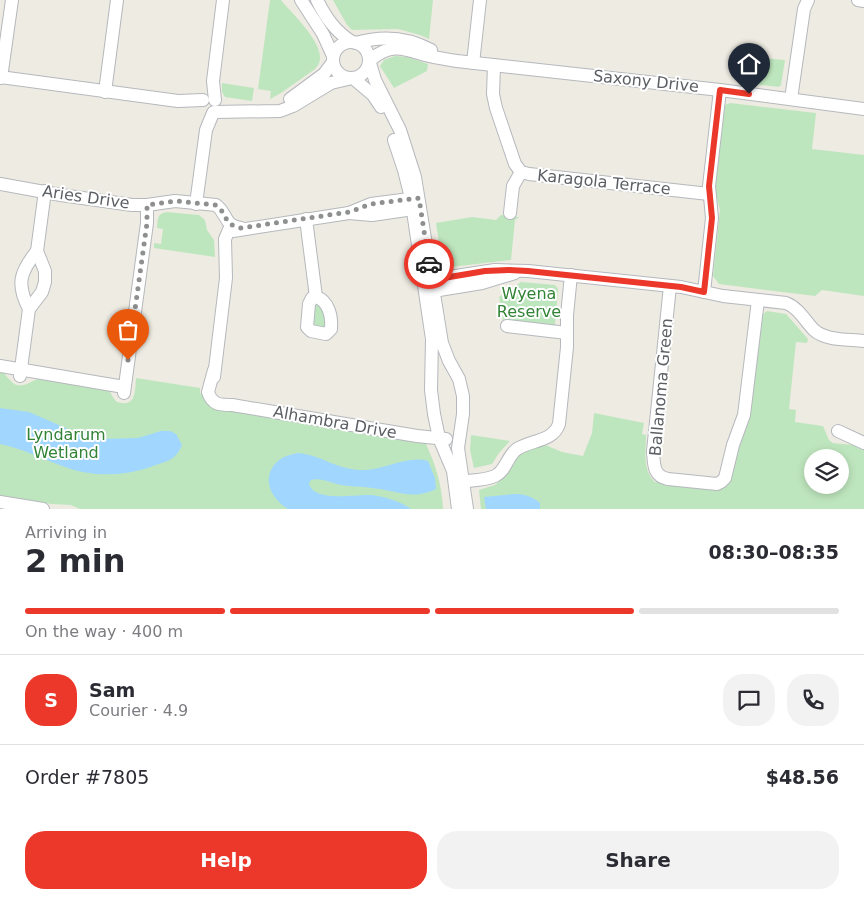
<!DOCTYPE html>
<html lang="en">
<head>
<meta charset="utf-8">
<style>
	body { margin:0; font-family:"DejaVu Sans",sans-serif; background:#f2f2f3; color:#2b2b33; height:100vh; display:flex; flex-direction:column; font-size:19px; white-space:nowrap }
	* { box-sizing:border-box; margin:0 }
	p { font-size:16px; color:#7c7c81 }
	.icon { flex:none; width:28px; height:28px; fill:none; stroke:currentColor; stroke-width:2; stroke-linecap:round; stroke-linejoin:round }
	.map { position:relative; height:509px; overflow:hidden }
	.drawer { display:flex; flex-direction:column; background:#fff; flex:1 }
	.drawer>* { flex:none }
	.buttons { position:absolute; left:804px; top:449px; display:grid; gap:10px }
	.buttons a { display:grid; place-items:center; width:45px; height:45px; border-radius:50%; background:#fff; box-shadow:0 2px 8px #0003; font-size:25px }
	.pin { position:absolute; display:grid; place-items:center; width:42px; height:42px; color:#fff; margin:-51px -21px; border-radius:50% 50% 50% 0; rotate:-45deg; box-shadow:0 0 5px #0007 }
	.pin .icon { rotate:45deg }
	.courier { position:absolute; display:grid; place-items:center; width:50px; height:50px; margin:-25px; border:4px solid #ec382a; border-radius:50%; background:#fff; color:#222; box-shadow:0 1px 6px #0007 }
	.head em { font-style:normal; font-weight:700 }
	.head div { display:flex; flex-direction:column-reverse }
	.head { display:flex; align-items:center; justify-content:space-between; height:85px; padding:0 25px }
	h1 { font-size:32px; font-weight:700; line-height:38px }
	.bar { display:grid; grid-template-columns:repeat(4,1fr); gap:8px 5px; align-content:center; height:60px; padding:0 25px }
	.bar i { height:6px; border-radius:4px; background:#e1e1e2 }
	.bar .on { background:#ec382a }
	.bar p { grid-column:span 4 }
	.line { display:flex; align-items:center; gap:12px; padding:0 25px; border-top:1px solid #e1e1e2 }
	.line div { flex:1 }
	.round { display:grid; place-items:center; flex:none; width:52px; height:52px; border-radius:20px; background:#f2f2f3 }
	.action { display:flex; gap:10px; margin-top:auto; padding:10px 25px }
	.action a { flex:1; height:58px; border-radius:20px; background:#ec382a; color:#fff; font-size:20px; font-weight:700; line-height:58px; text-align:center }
	.action a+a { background:#f2f2f3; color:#2b2b33 }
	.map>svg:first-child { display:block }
	.green { fill:#bee6be; fill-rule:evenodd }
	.water { fill:#a1d7ff }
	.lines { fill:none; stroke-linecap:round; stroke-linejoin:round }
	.minor-casing { stroke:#b5b8bd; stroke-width:14 }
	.minor { stroke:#fff; stroke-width:12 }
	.done { stroke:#8e9090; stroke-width:5; stroke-dasharray:0 9 }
	.route { stroke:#ec382a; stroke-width:6 }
	.labels { text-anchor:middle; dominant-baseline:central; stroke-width:4; stroke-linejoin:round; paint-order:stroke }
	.street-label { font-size:16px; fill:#5b5f64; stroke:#fff }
	.park-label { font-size:16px; fill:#328336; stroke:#fff }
</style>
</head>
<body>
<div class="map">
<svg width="864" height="509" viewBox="0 0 864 509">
	<rect width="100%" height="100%" fill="#eeebe2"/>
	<g class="green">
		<path d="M 270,0 L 281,0 C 292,14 335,52 315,69 L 281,93 L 270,99 L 271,91 L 258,89 Z"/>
		<polygon points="333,0 433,0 429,39 420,35 398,29 352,30 347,25"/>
		<polygon points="395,56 408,57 428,64 427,71 394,88 380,66 384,60"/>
		<polygon points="752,57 785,60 781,85 779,87 746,83"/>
		<polygon points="222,83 254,88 252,101 225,97 222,92"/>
		<polygon points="730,103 816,113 812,149 864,155 864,296 822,290 815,296 719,284 713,276 720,210 715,190 725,105"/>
		<path d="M 167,212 L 199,215 L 205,220 L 207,230 L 214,240 L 215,257 L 154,248 L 154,243 L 161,244 L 163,229 L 157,228 C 158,218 157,214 167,212 Z"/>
		<polygon points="501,215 519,217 515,220 511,260 443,268 436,223 472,217 496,220"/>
		<polygon points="521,282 555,285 558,289 555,325 503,320 499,297"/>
		<polygon points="314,302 325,309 325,328 314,326 312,319"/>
		<path d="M 767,311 L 786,314 L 808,339 L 807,343 L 796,342 L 789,409 L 796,410 L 795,422 L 823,426 L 829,440 L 833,443 L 853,445 L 864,449 L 864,509 L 481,509 L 479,490 L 495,485 L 505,476 L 519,454 L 543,444 L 562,452 L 583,456 L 592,433 L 594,413 L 644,423 L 642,434 L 646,435 C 646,450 642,471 655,482 L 721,489 C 733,485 732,473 733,462 L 762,315 ZM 812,458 L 840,458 L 840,485 L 812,485 Z"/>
		<path d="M 0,371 C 6,374 8,379 13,383 C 22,390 32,380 41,378 L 108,389 C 111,392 112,397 115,400 C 116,402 120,403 122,403 C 137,405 135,387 136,378 L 200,388 L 200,393 L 206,396 L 423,442 L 426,444 C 436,466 442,485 443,509 L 80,509 L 71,505 L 51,504 L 0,495 Z"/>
		<polygon points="471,435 510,441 499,453 492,464 474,468 470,450"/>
	</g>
	<g class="water">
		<path d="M 0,408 L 29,412 L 75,432 L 103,439 L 138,438 L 161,431 L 170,431 L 176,434 L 182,445 C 176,459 169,461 156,465 C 128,476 94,478 65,467 C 43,459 23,449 0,444 Z"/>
		<path d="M 297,453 C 320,454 338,471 364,470 C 386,470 406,455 428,461 L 435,478 L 436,489 C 412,501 396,490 372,488 C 362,486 351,487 341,485 C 331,483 321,477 311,480 L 309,483 C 313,503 356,494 370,495 C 383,496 400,501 411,509 L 288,509 C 270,498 260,476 279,460 C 284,456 290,455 297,453 Z"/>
		<path d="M 514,494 C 525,494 531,496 540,503 L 540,509 L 486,509 L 484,497 Z"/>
	</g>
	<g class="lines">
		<defs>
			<g id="minor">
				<polyline points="301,0 323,34 333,56"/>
				<path d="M 317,0 C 326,18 335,31 352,42"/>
				<polyline points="858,0 864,1"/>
				<circle cx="351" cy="60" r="18"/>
				<path d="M 356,43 C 383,35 407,37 431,50"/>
				<path d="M 370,60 C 391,43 402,48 425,55 C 436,58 446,59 457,61 L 720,90 L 864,109"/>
				<polyline points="370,63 375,80 400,130 415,177 442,343 449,361 459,379 463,396 463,414 458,448 467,509"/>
				<polyline points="473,63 480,0"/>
				<polyline points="494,65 493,94 496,108 515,164 521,172 529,174 709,194"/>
				<polyline points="0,77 178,101 203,100"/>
				<polyline points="1,78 12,0"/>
				<polyline points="354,79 373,95 381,107"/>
				<polyline points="105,92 117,0"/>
				<polyline points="290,99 324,74 333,62"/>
				<polyline points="791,99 804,9 808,0"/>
				<polyline points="215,100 213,81 223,0"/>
				<polyline points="214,112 280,111 293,106 331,83 348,79"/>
				<polyline points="394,140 404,170 411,198 432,339 431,390 434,414 439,438 453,471 458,509"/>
				<path d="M 0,184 L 61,195 L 132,205 L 147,205 L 175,201 L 216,205 C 228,214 223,225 241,228"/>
				<polyline points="196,204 206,130 213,113"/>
				<polyline points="349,213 372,215 420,208"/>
				<polyline points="510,213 513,186 521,172"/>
				<polyline points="306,219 316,297"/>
				<polyline points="233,231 349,213 371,204 417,198"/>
				<path d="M 423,281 L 495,270 L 528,271 L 681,287 L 723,296 L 786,303 C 799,308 805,321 814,330 C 826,341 849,339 864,341"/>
				<path d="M 670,286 L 653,451 C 654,464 653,476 668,479 L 717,484 L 721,482 L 725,478 L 733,445 L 744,415 L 758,300"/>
				<polyline points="427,292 482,283 515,273"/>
				<polyline points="704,292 712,218 709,186 720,90"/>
				<path d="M 316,297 C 329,301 332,317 331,329 L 326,334 L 311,331 L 307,327 L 309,304 L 312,298 Z"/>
				<path d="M 29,309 C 16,284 20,272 37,251"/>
				<polyline points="507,326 567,333"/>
				<polyline points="0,366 124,387"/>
				<path d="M 214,370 L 208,392 C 212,405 220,405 232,405 L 417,436 L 446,439"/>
				<polyline points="20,376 29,309 42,292 45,282 45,271 37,251 45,191"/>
				<polyline points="214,377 226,278 225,239 231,225"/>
				<polyline points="124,393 147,223 147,205"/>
				<polyline points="838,431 864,443"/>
				<path d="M 457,482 C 469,480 484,481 495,476 C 506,471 507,456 517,449 C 530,440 553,442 559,424 L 567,347 L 567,315 L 571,275"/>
				<polyline points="0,502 43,509"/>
			</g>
		</defs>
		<use href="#minor" class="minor-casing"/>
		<use href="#minor" class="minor"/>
	</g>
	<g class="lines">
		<path class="done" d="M 128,360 L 147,223 L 147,205 L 176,201 L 216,205 C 228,214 223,225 241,228 L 349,212 L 371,204 L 419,198 L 429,264"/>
		<polyline class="route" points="429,264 432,280 485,271 509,270 528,271 681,287 704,292 712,218 709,186 720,90 749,94"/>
	</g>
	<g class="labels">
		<g class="street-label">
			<text transform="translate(646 81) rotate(6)">Saxony Drive</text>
			<text transform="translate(604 182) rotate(6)">Karagola Terrace</text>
			<text transform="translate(86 197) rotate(8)">Aries Drive</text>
			<text transform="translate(661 387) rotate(-85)">Ballanoma Green</text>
			<text transform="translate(335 422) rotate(10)">Alhambra Drive</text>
		</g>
		<g class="park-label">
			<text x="529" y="293">Wyena<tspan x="529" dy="18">Reserve</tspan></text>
			<text x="66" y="434">Lyndarum<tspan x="66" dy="18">Wetland</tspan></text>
		</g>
	</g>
</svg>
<div class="buttons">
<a><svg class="icon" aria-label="layers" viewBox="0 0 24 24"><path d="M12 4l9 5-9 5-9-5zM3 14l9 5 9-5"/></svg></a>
</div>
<div class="pin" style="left:128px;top:360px;background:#ea580c"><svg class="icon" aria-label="bag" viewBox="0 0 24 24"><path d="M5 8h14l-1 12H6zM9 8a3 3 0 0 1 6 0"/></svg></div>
<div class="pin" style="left:749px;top:94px;background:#1f2937"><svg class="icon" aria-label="home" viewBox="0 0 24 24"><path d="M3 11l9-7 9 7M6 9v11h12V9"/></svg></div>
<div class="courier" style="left:429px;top:264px"><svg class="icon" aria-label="car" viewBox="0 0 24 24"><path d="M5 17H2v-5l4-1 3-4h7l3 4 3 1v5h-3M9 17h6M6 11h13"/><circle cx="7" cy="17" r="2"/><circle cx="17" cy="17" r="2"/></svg></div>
</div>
<section class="drawer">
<div class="head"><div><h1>2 min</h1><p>Arriving in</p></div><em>08:30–08:35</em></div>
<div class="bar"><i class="on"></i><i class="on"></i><i class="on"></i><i></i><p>On the way · 400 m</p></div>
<div class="line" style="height:90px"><b class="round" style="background:#ec382a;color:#fff">S</b><div><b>Sam</b><p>Courier · 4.9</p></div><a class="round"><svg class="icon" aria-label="chat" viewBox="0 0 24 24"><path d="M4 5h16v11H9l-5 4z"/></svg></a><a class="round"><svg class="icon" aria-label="phone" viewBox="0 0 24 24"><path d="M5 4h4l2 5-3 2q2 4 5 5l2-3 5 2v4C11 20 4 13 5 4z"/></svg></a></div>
<div class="line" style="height:65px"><div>Order #7805</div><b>$48.56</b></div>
<div class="action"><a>Help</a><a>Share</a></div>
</section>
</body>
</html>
